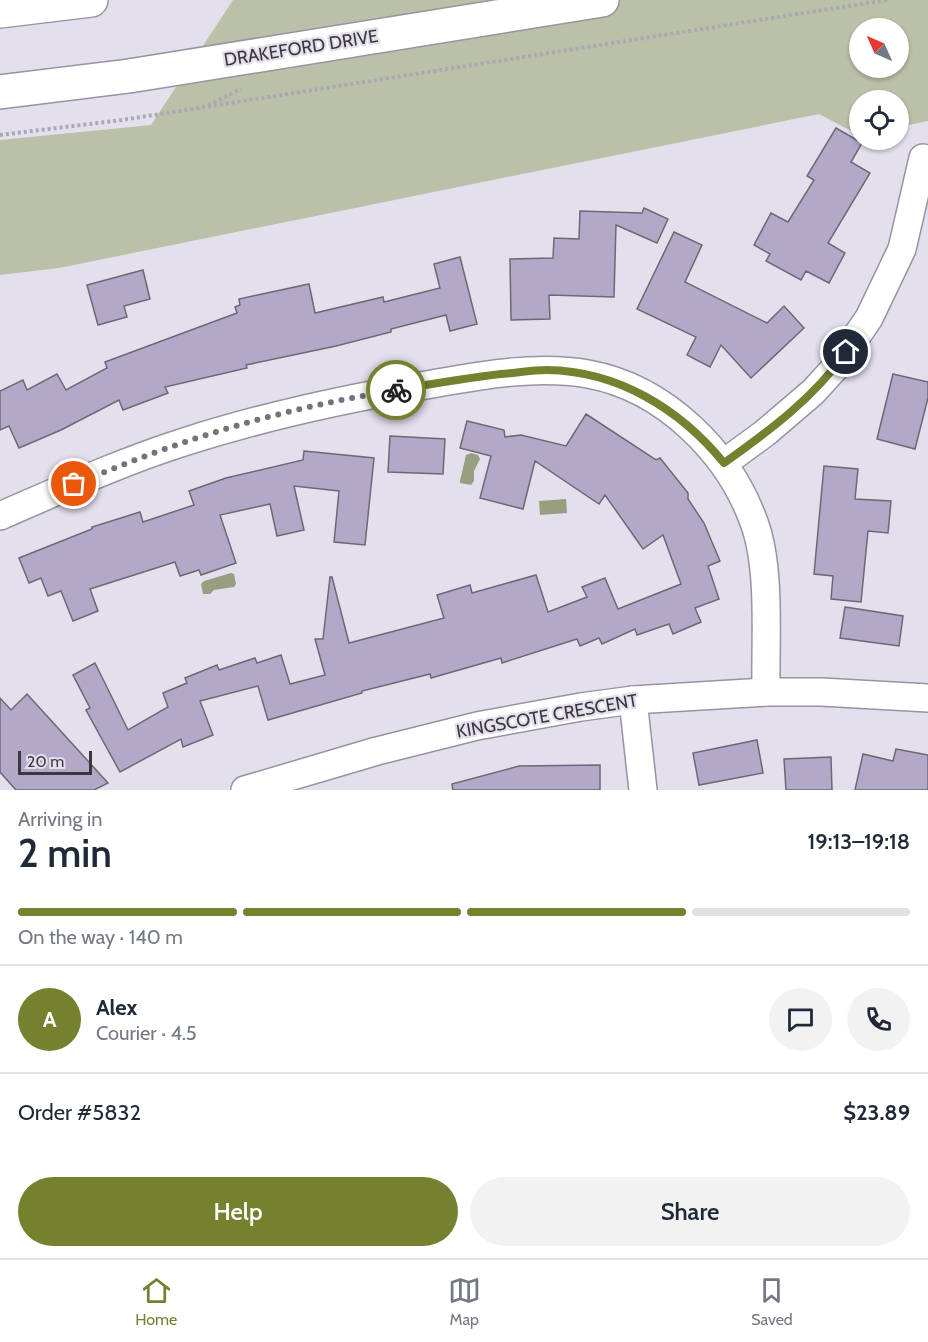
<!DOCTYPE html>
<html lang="en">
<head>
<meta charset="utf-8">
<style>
	body { margin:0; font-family:Cabin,sans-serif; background:#f2f2f3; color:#1f2937; height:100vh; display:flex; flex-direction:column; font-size:22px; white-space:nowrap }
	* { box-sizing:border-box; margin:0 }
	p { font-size:20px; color:#747a83 }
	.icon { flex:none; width:33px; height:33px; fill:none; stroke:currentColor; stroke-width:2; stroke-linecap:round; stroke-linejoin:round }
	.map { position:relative; height:790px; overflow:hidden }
	.sheet { display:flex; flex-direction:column; background:#fff; flex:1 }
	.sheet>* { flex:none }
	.needle { width:39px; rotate:315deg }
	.controls { position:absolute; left:849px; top:18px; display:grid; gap:12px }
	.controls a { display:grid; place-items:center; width:60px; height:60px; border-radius:50%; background:#fff; box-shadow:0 2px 4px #0004; font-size:30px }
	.scale { position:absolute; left:18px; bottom:15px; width:74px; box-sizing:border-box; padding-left:6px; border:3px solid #3a383e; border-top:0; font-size:16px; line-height:21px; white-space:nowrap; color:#3a383e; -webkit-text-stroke:4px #e3dfed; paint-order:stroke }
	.pin { position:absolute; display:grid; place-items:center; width:51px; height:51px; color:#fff; margin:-26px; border:3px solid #fff; border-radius:50%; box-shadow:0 2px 6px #0007 }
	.courier { position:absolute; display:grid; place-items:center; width:60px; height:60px; margin:-30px; border:4px solid #75812f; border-radius:50%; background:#fff; color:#222; box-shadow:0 2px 8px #0007 }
	.headline em { font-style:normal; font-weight:600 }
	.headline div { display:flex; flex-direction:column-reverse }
	.headline { display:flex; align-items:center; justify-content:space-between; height:102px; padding:0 18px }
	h1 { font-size:39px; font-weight:600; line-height:45px }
	.bar { display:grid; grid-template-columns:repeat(4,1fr); gap:9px 6px; align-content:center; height:72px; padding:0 18px }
	.bar i { height:8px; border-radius:4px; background:#e0e1e3 }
	.bar .current { background:#75812f }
	.bar p { grid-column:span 4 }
	.line { display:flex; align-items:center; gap:15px; padding:0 18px; border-top:2px solid #e0e1e3 }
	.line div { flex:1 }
	.round { display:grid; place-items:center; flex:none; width:63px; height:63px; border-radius:32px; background:#f2f2f3 }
	.primary-button { display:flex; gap:12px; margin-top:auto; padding:12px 18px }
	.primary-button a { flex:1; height:69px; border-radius:36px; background:#75812f; color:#fff; font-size:24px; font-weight:600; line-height:69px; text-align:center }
	.primary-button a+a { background:#f2f2f3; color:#1f2937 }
	.menu { display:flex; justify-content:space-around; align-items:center; height:84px; border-top:2px solid #e0e1e3; background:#fff; font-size:16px; color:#747a83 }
	.menu a { display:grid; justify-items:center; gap:3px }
	.menu .current { color:#75812f }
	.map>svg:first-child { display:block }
	.green { fill:#bbc1a8; fill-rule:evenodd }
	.water { fill:#989f7f }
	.building { fill:#b2a8c7; stroke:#6c6975; stroke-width:1.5 }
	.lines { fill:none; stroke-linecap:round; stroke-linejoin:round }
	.street-casing { stroke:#9793a0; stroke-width:30 }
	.highway-casing { stroke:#9793a0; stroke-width:36 }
	.path { stroke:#aba8b3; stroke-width:4; stroke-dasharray:3 3; stroke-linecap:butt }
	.street { stroke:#fff; stroke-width:27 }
	.highway { stroke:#fff; stroke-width:33 }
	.done { stroke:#75727b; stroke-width:6; stroke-dasharray:0 10.8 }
	.route { stroke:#75812f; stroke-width:8 }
	.labels { text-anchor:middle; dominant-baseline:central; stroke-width:4.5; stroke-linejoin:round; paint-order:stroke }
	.street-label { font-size:18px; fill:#3a383e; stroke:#e3dfed }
</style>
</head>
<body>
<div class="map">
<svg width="928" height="790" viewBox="0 0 928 790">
	<rect width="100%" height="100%" fill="#e3dfed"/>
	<path class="green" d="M 233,0 L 928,0 L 928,121 L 899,127 L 898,100 L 860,100 L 859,135 L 819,114 L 59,268 L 0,275 L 0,140 L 151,125 ZM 860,28 L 898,28 L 898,68 L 860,68 Z"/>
	<g class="water">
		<polygon points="471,453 478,455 480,459 474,471 474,481 471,485 460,483 460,481 466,455"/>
		<polygon points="566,499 567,513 540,515 539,501"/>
		<polygon points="231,573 234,574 236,584 234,587 214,590 210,594 203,594 201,584 204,581"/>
	</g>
	<g class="building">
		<polygon points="836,128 862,143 851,162 870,173 828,243 845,253 829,283 806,271 801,280 766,261 770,254 754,245 771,213 788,222 814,180 807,176"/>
		<polygon points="644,208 668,219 657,243 616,225 614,297 549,295 550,319 511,320 510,259 553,258 554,238 579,239 580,211 642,213"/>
		<polygon points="674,232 702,245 685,282 767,323 784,306 804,328 751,378 721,345 710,367 687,355 696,337 637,309"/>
		<polygon points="460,257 477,324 450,331 446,315 391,329 391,332 336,346 246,365 247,368 165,387 168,393 123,410 119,400 61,430 19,448 9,426 0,430 0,391 23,380 27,390 57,374 66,390 107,368 105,362 237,313 235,307 240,305 239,299 309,284 315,313 383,297 384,302 440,288 434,264"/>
		<polygon points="143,270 150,299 124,306 127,317 98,325 87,285"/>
		<polygon points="893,374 928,382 928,398 915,449 877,439"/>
		<polygon points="586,414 656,460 660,458 688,493 688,499 704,523 720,561 708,566 719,599 695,608 701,622 673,634 669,624 637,635 635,629 602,644 599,638 580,646 577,639 502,663 501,658 431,678 430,674 362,691 362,693 268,720 258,686 200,701 213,735 183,747 181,739 120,772 86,710 90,708 73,675 95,663 128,730 168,707 163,693 187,683 185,678 217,665 219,670 255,658 257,663 281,655 290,684 325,675 315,639 323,639 330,577 332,577 349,643 444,618 437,595 470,585 472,593 536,575 548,612 587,597 582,587 605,578 618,609 681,584 663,535 643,549 605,495 599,504 535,461 523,509 480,498 491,456 460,448 467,421 504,430 505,437 521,435 566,446"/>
		<polygon points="390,436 445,439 443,474 388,472"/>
		<polygon points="304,451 374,458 365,545 334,542 339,491 294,486 304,530 277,536 270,504 220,515 236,563 201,575 199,570 180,576 175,562 90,589 98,611 73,621 61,591 48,596 41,578 29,583 19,558 92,529 92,527 140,512 143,522 194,505 189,491 226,478 303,460"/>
		<polygon points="824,466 858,469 855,499 891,501 888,533 868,531 861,602 831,599 833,576 814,574"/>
		<polygon points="845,607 903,616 899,646 840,638"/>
		<polygon points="27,694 108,783 94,790 16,790 0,772 0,698 11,710"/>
		<polygon points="757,740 763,773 699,785 693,753"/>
		<polygon points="896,749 928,755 928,790 855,790 863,754 893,761"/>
		<polygon points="831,757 832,790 786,790 784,759"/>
		<polygon points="600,765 600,790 453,790 452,784 519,766"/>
	</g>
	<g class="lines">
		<defs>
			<g id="street">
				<polyline points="724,463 765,433 813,392 834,369 869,318 902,249 923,158"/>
				<path d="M 0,516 C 60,490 121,462 184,442 C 265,416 348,398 432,384 C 483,375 537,365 588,374 C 665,388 730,453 755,525 C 771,571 765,642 766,692"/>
				<polyline points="633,700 643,790"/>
				<polyline points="245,790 377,751 477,726 581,707 633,700 766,692 822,692 928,698"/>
			</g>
			<g id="highway">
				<polyline points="0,11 91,0"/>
				<polyline points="0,92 129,76 602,0"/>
			</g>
		</defs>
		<use href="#street" class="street-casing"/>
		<use href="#highway" class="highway-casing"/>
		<g class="path">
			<polyline points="208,105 241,89"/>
			<polyline points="0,135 122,120 887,0"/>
		</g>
		<use href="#street" class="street"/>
		<use href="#highway" class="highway"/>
	</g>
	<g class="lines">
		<path class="done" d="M 74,484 C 110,470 146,455 182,443 C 251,419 324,402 396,390"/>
		<path class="route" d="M 396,390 C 431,384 466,378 501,374 C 516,373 531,370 547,370 C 618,371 680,409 724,463 C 769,431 814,398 846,352"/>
	</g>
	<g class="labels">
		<g class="street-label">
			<text transform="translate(301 48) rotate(-9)">DRAKEFORD DRIVE</text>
			<text transform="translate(547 716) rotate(-10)">KINGSCOTE CRESCENT</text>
		</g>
	</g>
</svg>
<div class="controls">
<a><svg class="needle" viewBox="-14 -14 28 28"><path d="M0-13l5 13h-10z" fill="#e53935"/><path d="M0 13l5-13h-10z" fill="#747a83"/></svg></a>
<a><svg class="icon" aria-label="locate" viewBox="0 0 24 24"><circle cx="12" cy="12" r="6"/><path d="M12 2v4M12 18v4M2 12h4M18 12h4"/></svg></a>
</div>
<div class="scale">20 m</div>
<div class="pin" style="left:74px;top:484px;background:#ea580c"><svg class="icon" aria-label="bag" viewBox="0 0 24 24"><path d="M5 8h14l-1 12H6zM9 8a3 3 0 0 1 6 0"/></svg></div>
<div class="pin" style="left:846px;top:352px;background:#1f2937"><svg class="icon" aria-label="home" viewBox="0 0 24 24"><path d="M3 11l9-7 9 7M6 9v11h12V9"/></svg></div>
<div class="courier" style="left:396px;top:390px"><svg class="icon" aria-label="bike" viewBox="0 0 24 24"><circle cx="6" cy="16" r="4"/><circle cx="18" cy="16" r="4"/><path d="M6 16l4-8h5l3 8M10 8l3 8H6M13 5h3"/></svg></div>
</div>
<section class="sheet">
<div class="headline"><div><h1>2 min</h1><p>Arriving in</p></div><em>19:13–19:18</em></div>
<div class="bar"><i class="current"></i><i class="current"></i><i class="current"></i><i></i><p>On the way · 140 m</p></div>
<div class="line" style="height:108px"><b class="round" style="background:#75812f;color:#fff">A</b><div><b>Alex</b><p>Courier · 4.5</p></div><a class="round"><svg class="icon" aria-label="chat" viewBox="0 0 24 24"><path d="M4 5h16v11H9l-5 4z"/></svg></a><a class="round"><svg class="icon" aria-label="phone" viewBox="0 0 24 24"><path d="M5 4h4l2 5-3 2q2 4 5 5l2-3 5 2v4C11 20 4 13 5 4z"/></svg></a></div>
<div class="line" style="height:78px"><div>Order #5832</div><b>$23.89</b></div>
<div class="primary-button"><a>Help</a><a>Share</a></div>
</section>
<nav class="menu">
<a class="current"><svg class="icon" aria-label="home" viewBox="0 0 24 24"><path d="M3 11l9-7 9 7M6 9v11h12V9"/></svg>Home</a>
<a><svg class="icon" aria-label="map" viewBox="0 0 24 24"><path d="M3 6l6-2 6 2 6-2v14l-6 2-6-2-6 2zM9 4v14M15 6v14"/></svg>Map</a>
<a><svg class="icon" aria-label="saved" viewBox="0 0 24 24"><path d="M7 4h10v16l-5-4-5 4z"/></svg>Saved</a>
</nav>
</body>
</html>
